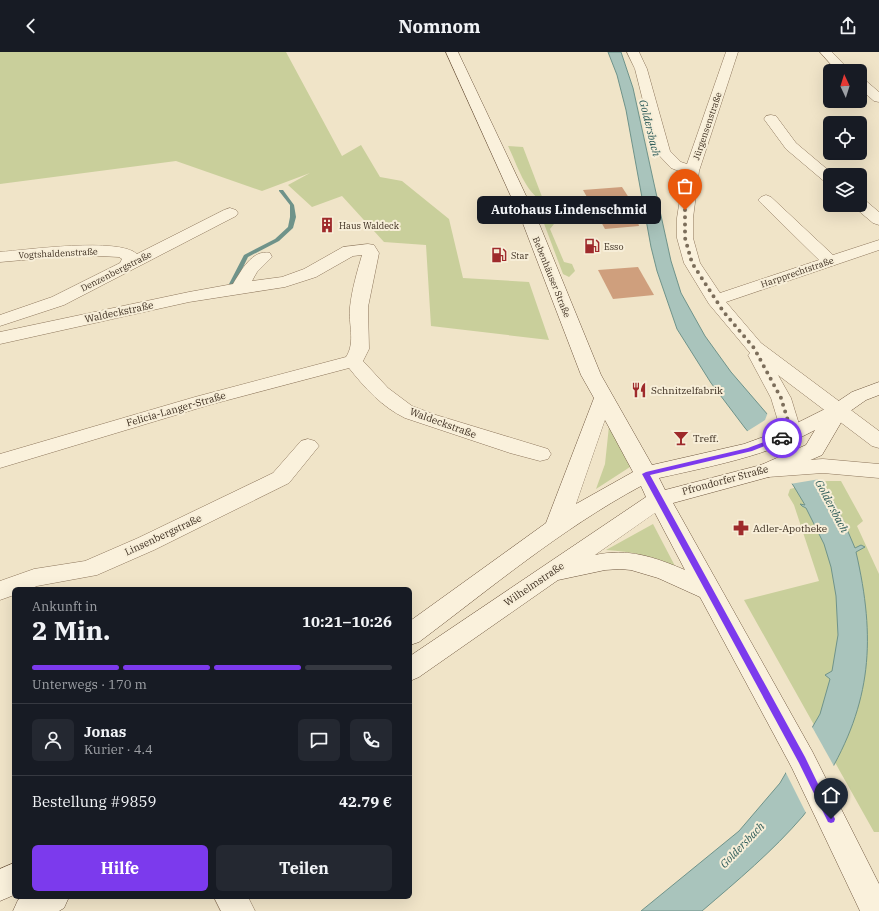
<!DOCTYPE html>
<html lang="de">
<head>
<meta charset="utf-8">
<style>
	body { margin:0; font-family:"IBM Plex Serif",serif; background:#242831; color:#f1f3f6; height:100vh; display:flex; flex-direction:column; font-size:15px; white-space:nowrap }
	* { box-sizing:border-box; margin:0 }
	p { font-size:13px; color:#9ea1a6 }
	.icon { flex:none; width:22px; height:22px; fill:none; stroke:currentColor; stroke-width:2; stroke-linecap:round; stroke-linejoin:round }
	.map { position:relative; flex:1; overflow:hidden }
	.side { position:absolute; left:12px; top:535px; width:400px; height:312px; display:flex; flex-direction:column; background:#171b24; border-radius:6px; box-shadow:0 4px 16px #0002 }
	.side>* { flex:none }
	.needle { width:26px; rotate:356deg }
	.controls { position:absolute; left:823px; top:12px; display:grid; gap:8px }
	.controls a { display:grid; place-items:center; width:44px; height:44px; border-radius:6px; background:#171b24; box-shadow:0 4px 16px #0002; font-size:20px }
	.pin { position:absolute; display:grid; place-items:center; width:34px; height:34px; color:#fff; margin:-41px -17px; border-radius:50% 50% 50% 0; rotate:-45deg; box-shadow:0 0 4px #0007 }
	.pin .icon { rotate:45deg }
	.courier { position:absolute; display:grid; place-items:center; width:40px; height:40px; margin:-20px; border:3px solid #7c3aed; border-radius:50%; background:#fff; color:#222; box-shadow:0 1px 5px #0007 }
	.bubble { position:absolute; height:28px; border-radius:6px; background:#171b24; box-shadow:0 4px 16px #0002; font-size:13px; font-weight:700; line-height:28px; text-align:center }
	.head em { font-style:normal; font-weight:700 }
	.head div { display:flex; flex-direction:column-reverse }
	.head { display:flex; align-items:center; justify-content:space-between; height:68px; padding:0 20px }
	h1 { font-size:26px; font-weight:700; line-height:30px }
	.bar { display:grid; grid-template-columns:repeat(4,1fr); gap:6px 4px; align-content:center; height:48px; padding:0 20px }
	.bar i { height:5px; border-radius:3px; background:#363941 }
	.bar .selected { background:#7c3aed }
	.bar p { grid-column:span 4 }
	.line { display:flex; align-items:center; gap:10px; padding:0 20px; border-top:1px solid #363941 }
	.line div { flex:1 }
	.round { display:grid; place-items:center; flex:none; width:42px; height:42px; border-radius:6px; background:#242831 }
	.cta { display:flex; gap:8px; margin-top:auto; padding:8px 20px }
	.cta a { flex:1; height:46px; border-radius:6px; background:#7c3aed; color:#fff; font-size:16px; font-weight:700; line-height:46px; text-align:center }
	.cta a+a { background:#242831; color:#f1f3f6 }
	header { display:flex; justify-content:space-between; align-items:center; height:52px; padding:0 20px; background:#171b24; font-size:18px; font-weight:700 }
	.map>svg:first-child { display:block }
	.green { fill:#c9cf9b }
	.water { fill:#a9c4bc; stroke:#6f938a }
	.pier { fill:#f0e4c8 }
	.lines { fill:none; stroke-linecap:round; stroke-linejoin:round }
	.stream { fill:#6f938a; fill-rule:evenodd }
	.building { fill:#cf9f7d }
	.street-casing { stroke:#8d765c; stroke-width:1 }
	.secondary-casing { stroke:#6f573f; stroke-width:1 }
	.street { fill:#faf1dc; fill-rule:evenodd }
	.secondary { fill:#faf1dc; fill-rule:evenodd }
	.route { fill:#7c3aed }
	.done { stroke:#7c6e5b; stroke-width:4; stroke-dasharray:0 7.2 }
	.labels { text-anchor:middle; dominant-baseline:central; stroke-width:4; stroke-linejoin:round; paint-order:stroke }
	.far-street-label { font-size:9px; fill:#3d2e20; stroke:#f7eed8 }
	.far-poi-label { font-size:9px; fill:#3d2e20; stroke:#f7eed8; text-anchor:start }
	.street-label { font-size:10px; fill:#3d2e20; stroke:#f7eed8 }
	.poi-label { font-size:10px; fill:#3d2e20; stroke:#f7eed8; text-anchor:start }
	.water-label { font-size:11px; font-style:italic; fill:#2f5d5a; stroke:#f7eed8 }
</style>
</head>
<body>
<header><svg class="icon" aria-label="back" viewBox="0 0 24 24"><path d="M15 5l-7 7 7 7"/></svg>Nomnom<svg class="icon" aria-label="share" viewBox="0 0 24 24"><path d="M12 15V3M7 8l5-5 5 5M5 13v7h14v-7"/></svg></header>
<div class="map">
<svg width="879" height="859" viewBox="0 0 879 859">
	<rect width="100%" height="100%" fill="#f0e4c8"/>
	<g class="green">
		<polygon points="0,0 286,0 342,104 361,93 380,125 402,129 449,167 463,226 529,230 549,288 431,274 426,193 384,190 342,144 312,155 288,133 310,121 262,139 176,109 0,132"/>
		<path d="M 508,94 L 523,95 L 544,150 C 525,141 517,112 508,94 Z"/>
		<polygon points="545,159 549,162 554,172 550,177 564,210 572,212 575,219 569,225 563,222 540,161"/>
		<polygon points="609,374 630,415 596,437 605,412"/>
		<polygon points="822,429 841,429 863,469 857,474 879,522 879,780 874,780 744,548 819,529 794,453 788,443 790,437"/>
		<path d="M 653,472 L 675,514 C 652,503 632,500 606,498 Z"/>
	</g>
	<path class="water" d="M 608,0 L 621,0 L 633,36 L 671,209 L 681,241 L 705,284 L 731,320 L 768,363 L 831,445 L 843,468 L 855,496 L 861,493 L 865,495 L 856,500 C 876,587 872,650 826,727 C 819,739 812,753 803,764 C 773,799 737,829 702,859 L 641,859 L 739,779 L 780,731 L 820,662 L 830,627 L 825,623 L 832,619 L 838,583 L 836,544 L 831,515 L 824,492 L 806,456 L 802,454 L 800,452 L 805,453 L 793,433 L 745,376 L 711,331 L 677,277 L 657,219 L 651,195 L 626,58 L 617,23 Z"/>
	<g class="pier">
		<polygon points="768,360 820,427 790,432 746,380 765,368"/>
		<polygon points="811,673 835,716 807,763 785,719"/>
	</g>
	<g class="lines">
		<polygon class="stream" points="279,138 283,138 294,153 296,165 293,176 279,189 248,205 235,232 234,233 230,233 229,232 244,203 275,187 288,175 290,165 290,153 279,139"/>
	</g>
	<g class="building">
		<polygon points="622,135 633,152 639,174 605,177 583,138"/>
		<polygon points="638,215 654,243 613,247 598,218"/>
	</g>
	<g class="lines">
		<defs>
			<g id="street">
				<polygon points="627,0 639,0 647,17 670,99 681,110 687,112 726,0 738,0 699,119 693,166 693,186 700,211 720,241 819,208 761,151 758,148 761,145 766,143 771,145 833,203 879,188 879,198 726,250 761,291 879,379 879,396 872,394 778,323 791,346 802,382 799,387 792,389 785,387 782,382 771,346 748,303 750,301 709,252 684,211 677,186 677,166 684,121 671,116 656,100 635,17"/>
				<polygon points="820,0 832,0 850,19 837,19"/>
				<polygon points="860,27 865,28 879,40 879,50 874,49 860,37"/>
				<polygon points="771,63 776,64 796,91 834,123 830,123 830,132 825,130 786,97 764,67 766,64"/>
				<polygon points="860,147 866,149 879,160 879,173 873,171 854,155 853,153 860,153"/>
				<path d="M 230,156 L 236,158 L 238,161 L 236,164 L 64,253 L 0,274 L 0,263 L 52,245 L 120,211 L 122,207 L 119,205 L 80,203 L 0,210 L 0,200 C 26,198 119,185 137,202 L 224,158 Z"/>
				<path d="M 368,192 L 374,193 L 379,201 L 368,255 L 369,297 L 363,309 L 388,336 L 412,354 L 436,363 L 548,397 L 551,402 L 548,407 L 540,409 L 510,401 L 405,366 C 382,355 365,336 349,316 L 209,353 L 0,416 L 0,402 L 195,345 L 346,305 C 356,290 348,271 350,255 C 352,237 357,220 362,203 L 353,204 L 316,225 L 285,235 L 189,250 L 0,292 L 0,280 L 189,240 L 233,232 C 241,219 252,197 270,201 L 272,205 L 257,220 L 252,229 L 282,225 L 304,217 L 343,195 Z"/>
				<polygon points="308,387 315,389 319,394 289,431 154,498 97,523 37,534 30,537 14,537 14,543 0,548 0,529 34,517 85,509 138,486 273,421 301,389"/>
				<polygon points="823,407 879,412 879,426 823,421 768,425 760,423 757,418 760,413 768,411"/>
				<polygon points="214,845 248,845 255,859 221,859"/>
			</g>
			<g id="secondary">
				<path d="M 446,0 L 458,0 L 538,169 L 601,323 L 652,413 L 744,392 L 785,377 L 831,354 L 852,340 L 879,330 L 879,343 L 866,348 L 846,362 L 822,403 L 776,423 L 673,451 L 812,699 L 879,832 L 879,859 L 860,859 L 792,716 L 700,545 L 658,526 L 631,518 L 620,517 L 605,518 L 558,528 L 419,625 L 410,629 L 410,604 L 646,445 L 641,434 C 561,477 491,536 419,590 L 410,593 L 410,569 L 546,471 L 594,346 L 581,323 L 522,169 ZM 605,368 L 633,420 L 576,452 ZM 815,378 L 806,393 L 761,413 L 665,438 L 659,426 C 712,414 767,404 815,378 ZM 655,461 L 685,518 C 654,505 629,496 595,503 Z"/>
				<polygon points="14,811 14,843 0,849 0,817"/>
				<polygon points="23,845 69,845 64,856 59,859 13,859 18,848"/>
			</g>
		</defs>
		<use href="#street" class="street-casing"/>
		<use href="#secondary" class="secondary-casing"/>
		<use href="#street" class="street"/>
		<use href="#secondary" class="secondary"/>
	</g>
	<polygon class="route" points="780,384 785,386 752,399 650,423 805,705 835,767 834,770 831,771 828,770 799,711 642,422 646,420 748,396"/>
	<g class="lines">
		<polyline class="done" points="685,158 685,186 692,211 723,259 754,296 781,346 792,382 782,386"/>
	</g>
	<defs>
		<symbol id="building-bare" viewBox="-9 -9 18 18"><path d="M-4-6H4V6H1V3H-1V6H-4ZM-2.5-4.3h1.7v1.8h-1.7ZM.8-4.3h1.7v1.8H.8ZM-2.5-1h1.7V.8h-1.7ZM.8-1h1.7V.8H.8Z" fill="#9e2a2b" stroke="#f7eed8" stroke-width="2.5" paint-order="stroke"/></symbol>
		<symbol id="fuel-bare" viewBox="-9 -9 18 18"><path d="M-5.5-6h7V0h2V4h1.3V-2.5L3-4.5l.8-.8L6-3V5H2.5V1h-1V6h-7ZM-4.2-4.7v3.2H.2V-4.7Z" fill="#9e2a2b" stroke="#f7eed8" stroke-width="2.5" paint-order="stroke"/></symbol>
		<symbol id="restaurant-bare" viewBox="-9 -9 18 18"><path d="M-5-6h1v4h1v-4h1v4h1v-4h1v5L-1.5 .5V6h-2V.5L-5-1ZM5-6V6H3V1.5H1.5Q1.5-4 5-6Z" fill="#9e2a2b" stroke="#f7eed8" stroke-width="2.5" paint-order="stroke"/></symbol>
		<symbol id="bar-bare" viewBox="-9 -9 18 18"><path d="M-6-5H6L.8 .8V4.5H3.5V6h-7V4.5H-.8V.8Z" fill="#9e2a2b" stroke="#f7eed8" stroke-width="2.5" paint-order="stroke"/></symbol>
		<symbol id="pharmacy-bare" viewBox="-9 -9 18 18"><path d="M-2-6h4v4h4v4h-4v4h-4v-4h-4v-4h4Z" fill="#9e2a2b" stroke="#f7eed8" stroke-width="2.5" paint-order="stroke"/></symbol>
	</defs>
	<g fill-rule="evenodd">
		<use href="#building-bare" x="316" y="162" width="22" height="22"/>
		<use href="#fuel-bare" x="581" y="183" width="22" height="22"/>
		<use href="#fuel-bare" x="488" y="192" width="22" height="22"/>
		<use href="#restaurant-bare" x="628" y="327" width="22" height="22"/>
		<use href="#bar-bare" x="670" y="375" width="22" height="22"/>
		<use href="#pharmacy-bare" x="730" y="465" width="22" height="22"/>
	</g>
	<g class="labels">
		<g class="far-street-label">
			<text transform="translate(707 74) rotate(-71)">Jürgensenstraße</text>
			<text transform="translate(58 201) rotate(-3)">Vogtshaldenstraße</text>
			<text transform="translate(116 219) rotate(-27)">Denzenbergstraße</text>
			<text transform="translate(797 220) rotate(-19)">Harpprechtstraße</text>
			<text transform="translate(552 225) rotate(68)">Bebenhäuser Straße</text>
		</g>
		<g class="far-poi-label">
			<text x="339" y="173">Haus Waldeck</text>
			<text x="604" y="194">Esso</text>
			<text x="511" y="203">Star</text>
		</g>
		<g class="street-label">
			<text transform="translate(119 260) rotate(-12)">Waldeckstraße</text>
			<text transform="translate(176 357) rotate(-16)">Felicia-Langer-Straße</text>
			<text transform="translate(443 371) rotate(20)">Waldeckstraße</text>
			<text transform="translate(725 428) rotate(-15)">Pfrondorfer Straße</text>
			<text transform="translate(163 483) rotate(-25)">Linsenbergstraße</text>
			<text transform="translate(534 532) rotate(-34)">Wilhelmstraße</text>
		</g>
		<g class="poi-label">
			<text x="651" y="338">Schnitzelfabrik</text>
			<text x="693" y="386">Treff.</text>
			<text x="753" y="476">Adler-Apotheke</text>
		</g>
		<g class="water-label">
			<text transform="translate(650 76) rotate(76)">Goldersbach</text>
			<text transform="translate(832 454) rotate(62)">Goldersbach</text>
			<text transform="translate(742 793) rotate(-46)">Goldersbach</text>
		</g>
	</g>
</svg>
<div class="controls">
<a><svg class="needle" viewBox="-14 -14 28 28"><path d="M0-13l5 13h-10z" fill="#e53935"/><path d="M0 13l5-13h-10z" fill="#9ea1a6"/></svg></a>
<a><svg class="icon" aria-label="locate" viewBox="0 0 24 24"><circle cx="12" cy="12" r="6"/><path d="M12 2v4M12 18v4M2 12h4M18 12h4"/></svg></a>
<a><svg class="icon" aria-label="layers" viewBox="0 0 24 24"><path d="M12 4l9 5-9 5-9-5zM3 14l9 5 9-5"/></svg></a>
</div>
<div class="pin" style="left:685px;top:158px;background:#ea580c"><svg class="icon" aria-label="bag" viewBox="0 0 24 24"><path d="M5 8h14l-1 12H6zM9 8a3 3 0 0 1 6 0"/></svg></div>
<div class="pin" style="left:831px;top:767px;background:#1f2937"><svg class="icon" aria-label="home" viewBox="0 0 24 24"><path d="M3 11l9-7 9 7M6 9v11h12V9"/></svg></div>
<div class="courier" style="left:782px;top:386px"><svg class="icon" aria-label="car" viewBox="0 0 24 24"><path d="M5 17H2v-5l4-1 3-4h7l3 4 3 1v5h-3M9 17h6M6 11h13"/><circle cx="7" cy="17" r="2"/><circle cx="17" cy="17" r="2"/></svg></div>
<div class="bubble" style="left:477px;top:144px;width:184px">Autohaus Lindenschmid</div>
<section class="side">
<div class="head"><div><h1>2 Min.</h1><p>Ankunft in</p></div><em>10:21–10:26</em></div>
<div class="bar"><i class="selected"></i><i class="selected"></i><i class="selected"></i><i></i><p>Unterwegs · 170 m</p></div>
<div class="line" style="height:72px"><a class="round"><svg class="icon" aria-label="person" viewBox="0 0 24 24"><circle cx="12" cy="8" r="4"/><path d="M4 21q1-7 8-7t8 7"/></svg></a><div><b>Jonas</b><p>Kurier · 4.4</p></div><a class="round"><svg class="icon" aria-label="chat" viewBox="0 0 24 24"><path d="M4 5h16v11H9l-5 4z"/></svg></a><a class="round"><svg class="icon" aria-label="phone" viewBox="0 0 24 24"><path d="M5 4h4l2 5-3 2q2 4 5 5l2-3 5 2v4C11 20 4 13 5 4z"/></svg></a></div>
<div class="line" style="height:52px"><div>Bestellung #9859</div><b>42.79 €</b></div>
<div class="cta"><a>Hilfe</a><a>Teilen</a></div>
</section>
</div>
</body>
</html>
